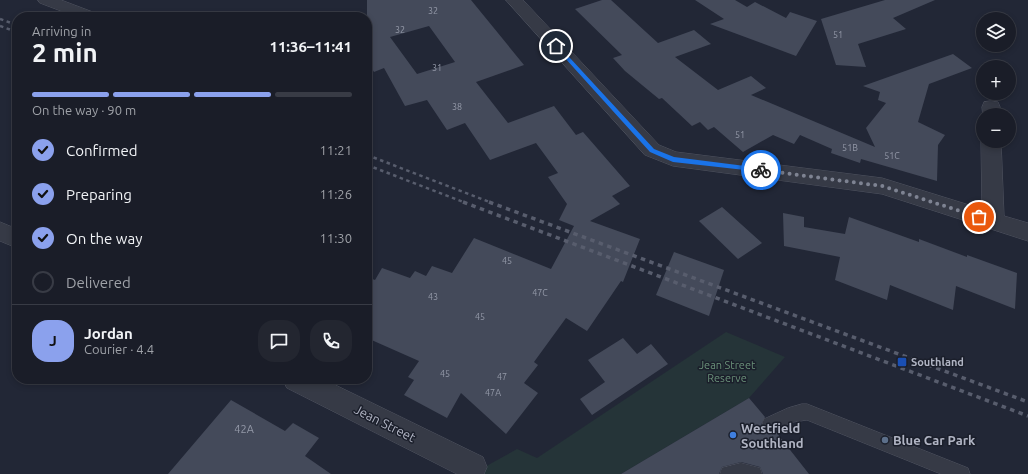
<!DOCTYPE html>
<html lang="en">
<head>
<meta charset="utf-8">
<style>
	body { margin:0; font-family:Ubuntu,sans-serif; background:#232630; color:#f1f3f6; height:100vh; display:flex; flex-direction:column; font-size:15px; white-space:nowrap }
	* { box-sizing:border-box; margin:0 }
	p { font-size:13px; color:#9fa2a8 }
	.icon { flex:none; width:22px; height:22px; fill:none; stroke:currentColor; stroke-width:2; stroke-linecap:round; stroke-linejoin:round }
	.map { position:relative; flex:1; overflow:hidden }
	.details { position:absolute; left:12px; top:12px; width:360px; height:372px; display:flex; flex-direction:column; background:#1a1d28; border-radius:16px; box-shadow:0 2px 6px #0003,0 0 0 1px #383b45 }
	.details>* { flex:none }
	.tools { position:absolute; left:976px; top:12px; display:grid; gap:8px }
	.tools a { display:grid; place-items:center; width:40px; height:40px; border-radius:50%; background:#1a1d28; box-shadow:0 2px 6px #0003,0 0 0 1px #383b45; font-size:20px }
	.pin { position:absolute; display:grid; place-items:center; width:34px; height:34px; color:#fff; margin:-17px; border:2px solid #fff; border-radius:50%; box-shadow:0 1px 4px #0007 }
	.courier { position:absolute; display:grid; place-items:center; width:40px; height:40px; margin:-20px; border:3px solid #1a73e8; border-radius:50%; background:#fff; color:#222; box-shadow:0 1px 5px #0007 }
	.summary em { font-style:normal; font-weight:700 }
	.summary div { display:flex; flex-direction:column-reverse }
	.summary { display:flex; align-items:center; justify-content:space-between; height:68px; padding:0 20px }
	h1 { font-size:26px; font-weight:700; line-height:30px }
	.bar { display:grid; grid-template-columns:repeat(4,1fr); gap:6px 4px; align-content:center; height:48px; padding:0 20px }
	.bar i { height:5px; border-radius:3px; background:#383b45 }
	.bar .on { background:#8ba1ed }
	.bar p { grid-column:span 4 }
	.line { display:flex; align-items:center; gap:10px; padding:0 20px; border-top:1px solid #383b45 }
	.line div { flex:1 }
	.round { display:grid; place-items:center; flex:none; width:42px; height:42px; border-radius:16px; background:#232630 }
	ol { padding:0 20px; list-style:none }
	li { display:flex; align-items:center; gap:12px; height:44px }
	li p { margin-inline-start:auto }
	li .icon { padding:4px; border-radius:50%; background:#8ba1ed; color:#111; stroke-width:4 }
	li:last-child { color:#9fa2a8 }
	li i { width:22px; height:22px; border:2px solid #383b45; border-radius:50% }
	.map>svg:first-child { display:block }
	.green { fill:#253438 }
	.building { fill:#444a5a; fill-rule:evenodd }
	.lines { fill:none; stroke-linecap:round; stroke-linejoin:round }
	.lane-casing { stroke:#505461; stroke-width:1 }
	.street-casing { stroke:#505461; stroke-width:1 }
	.lane { fill:#363a46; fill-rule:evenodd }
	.street { fill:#363a46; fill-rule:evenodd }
	.rail-far1 { stroke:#585d6d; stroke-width:2.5; stroke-dasharray:3.5 3.5; stroke-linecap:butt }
	.rail { stroke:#585d6d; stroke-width:3.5; stroke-dasharray:4.5 4.5; stroke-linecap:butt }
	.route { fill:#1a73e8 }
	.done { stroke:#7e8392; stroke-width:4; stroke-dasharray:0 7.2 }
	.transit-dot { fill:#1a4fb4; stroke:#1b1f2b; stroke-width:1.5 }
	.shop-dot { fill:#3f7fe0; stroke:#1b1f2b; stroke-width:1.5 }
	.service-dot { fill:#5c6f8a; stroke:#1b1f2b; stroke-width:1.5 }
	.labels { text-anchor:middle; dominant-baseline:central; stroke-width:3; stroke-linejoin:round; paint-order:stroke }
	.number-label { font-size:9px; fill:#959aa9 }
	.poi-label { font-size:11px; font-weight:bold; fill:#b0b4c3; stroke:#1b1f2b; text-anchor:start }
	.park-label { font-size:11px; fill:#6a9179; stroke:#1b1f2b }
	.near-number-label { font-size:11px; fill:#959aa9 }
	.near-street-label { font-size:13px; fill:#b0b4c3; stroke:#1b1f2b }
	.near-poi-label { font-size:13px; font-weight:bold; fill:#b0b4c3; stroke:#1b1f2b; text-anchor:start }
</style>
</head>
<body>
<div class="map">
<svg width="1028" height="474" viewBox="0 0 1028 474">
	<rect width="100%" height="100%" fill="#222736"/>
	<polygon class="green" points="726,332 785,357 749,398 621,474 472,474 517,449 537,458"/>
	<g class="building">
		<path d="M 367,0 L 471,0 L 524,65 L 476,82 L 508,123 L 554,106 L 576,135 L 583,132 L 630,186 L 612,196 L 620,204 L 590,221 L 640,239 L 623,282 L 621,281 L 587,331 L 566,318 L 534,362 L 538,365 L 524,383 L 538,393 L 506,434 L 461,393 L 447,418 L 404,395 L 414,380 L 408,377 L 419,361 L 367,338 L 367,277 L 375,280 L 382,268 L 410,278 L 415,271 L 426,276 L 432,266 L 452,273 L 474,238 L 551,269 L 574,226 L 559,220 L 567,204 L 548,177 L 558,173 L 536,143 L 490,160 L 465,123 L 447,130 L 427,100 L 405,106 L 384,68 L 374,72 L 367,61 ZM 429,26 L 455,62 L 417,74 L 390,37 Z"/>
		<polygon points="602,0 611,0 658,43 694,30 711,44 675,57 718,90 751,76 766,88 751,95 875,147 866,128 886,103 878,100 880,92 863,86 953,54 972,68 929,84 918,122 945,135 938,145 937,181 861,159 860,163 831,153 832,149 800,135 794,144 773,135 743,152 714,127 708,130 700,122 692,126 662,98 659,99 625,71 613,58 622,55 575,9"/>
		<polygon points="695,0 735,0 747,7 755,2 786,18 790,12 817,21 796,56 710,24 724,19"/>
		<polygon points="885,0 935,0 893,18 906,29 858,44 866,67 836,65 821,19"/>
		<polygon points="722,207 762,243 738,259 699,221"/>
		<polygon points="783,213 804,217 804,227 845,234 849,217 919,242 919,239 967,257 967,255 1017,273 1015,309 956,286 953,310 890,285 887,300 835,280 840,257 784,246"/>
		<polygon points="674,252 724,270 709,316 656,295"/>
		<polygon points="623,338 637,354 651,344 668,364 592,415 580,399 605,382 588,360"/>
		<polygon points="749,398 765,417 761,425 763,431 770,434 776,432 809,474 763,474 760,467 741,462 722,467 719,474 621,474"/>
		<polygon points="231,400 285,431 293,423 319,438 305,456 331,474 168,474"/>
	</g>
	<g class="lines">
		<defs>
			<g id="lane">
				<polygon points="802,404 807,404 968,468 970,474 941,474 807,420 793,422 770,433 764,431 762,425 764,419 788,408"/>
				<polygon points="741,463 760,468 762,474 720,474 722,468"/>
			</g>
			<g id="street">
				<polygon points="38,0 61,0 98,14 100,17 77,17 40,3"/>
				<polygon points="506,0 523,0 659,145 676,152 882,178 982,209 981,141 983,138 983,141 1001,141 1004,216 1028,223 1028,241 882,194 673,166 645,155"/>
				<polygon points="991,101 998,102 1000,107 1000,115 983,115 983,117 982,107 984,102"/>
				<polygon points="0,222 17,229 17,248 0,241"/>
				<polygon points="283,379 323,379 483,457 487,467 484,474 457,474 287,388"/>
			</g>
		</defs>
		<use href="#lane" class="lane-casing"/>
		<use href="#street" class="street-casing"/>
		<use href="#lane" class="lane"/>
		<use href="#street" class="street"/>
		<g class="rail-far1">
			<polyline points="0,19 17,25"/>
			<polyline points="0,26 17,32"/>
			<polyline points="367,155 492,203"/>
			<polyline points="367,165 466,203"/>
		</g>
		<g class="rail">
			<polyline points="463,202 1028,416"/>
			<polyline points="489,202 1028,402"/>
		</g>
	</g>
	<polygon class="route" points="555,45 558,45 654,149 674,157 761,168 764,170 763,172 673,162 650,152 555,47"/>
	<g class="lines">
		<polyline class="done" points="761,170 882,186 979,217"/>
	</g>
	<rect class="transit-dot" x="897" y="357" width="10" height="10" rx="2"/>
	<circle class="shop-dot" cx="733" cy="435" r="4"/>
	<circle class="service-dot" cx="885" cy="440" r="4"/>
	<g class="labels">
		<g class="number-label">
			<text x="433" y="11">32</text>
			<text x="400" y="30">32</text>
			<text x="838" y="35">51</text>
			<text x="437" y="68">31</text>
			<text x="457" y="107">38</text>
			<text x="740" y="135">51</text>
			<text x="850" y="148">51B</text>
			<text x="892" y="156">51C</text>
			<text x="507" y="261">45</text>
			<text x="540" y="293">47C</text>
			<text x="433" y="297">43</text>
			<text x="480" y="317">45</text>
			<text x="445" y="374">45</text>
			<text x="502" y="377">47</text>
			<text x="493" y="393">47A</text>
		</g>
		<g class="poi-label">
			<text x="911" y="362">Southland</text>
		</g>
		<g class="park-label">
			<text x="727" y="365">Jean Street<tspan x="727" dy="13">Reserve</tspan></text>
		</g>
		<g class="near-number-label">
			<text x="244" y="429">42A</text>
		</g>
		<g class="near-street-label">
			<text transform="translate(385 423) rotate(27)">Jean Street</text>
		</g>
		<g class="near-poi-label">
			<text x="741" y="428">Westfield<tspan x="741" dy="15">Southland</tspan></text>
			<text x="893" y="440">Blue Car Park</text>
		</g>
	</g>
</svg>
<div class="tools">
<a><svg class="icon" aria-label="layers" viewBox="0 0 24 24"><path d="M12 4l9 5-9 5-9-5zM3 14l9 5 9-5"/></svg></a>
<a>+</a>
<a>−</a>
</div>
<div class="pin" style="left:979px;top:217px;background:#ea580c"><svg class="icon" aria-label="bag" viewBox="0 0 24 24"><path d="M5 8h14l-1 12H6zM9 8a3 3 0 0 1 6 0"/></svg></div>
<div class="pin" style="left:556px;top:46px;background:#1f2937"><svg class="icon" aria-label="home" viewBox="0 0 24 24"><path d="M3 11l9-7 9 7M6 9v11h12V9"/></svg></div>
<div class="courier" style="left:761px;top:170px"><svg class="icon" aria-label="bike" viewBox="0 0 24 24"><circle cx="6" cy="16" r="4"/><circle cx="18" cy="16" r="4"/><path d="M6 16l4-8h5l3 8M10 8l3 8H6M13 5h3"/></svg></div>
<section class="details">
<div class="summary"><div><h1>2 min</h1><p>Arriving in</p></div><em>11:36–11:41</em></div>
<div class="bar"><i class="on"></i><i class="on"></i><i class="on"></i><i></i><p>On the way · 90 m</p></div>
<ol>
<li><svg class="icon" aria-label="check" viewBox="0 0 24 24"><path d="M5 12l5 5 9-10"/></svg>Confirmed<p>11:21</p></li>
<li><svg class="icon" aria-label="check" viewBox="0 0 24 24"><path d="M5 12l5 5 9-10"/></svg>Preparing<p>11:26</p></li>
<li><svg class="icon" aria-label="check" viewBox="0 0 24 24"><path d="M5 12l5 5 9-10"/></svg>On the way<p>11:30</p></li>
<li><i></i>Delivered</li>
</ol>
<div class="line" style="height:72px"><b class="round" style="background:#8ba1ed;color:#111">J</b><div><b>Jordan</b><p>Courier · 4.4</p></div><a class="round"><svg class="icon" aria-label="chat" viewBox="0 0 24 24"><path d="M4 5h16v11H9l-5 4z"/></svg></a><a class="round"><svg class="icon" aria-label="phone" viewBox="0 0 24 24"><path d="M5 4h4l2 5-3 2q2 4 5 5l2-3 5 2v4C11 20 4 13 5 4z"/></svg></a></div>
</section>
</div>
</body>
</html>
